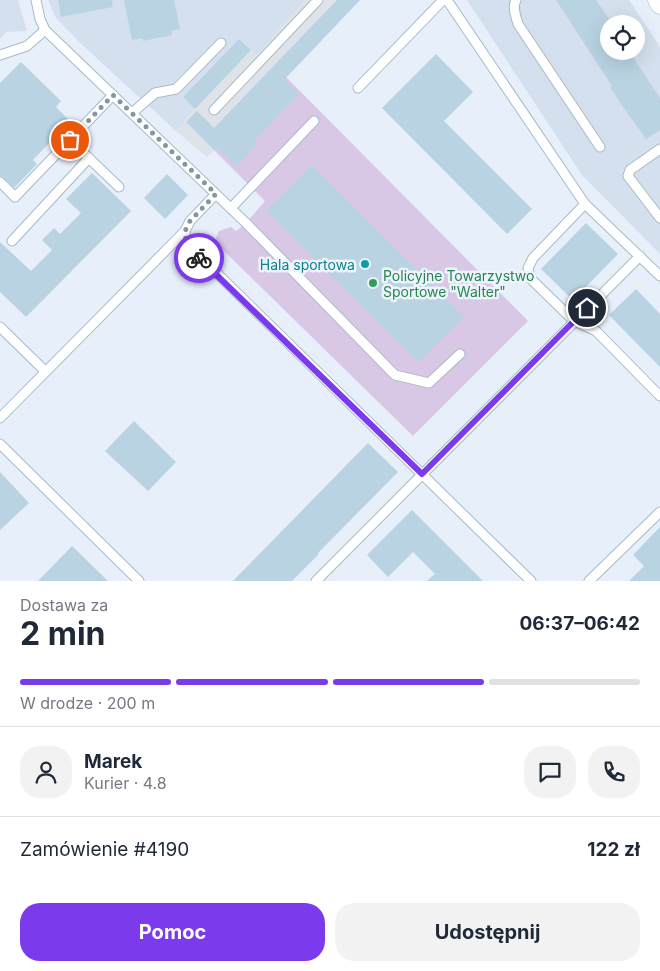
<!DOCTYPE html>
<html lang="pl">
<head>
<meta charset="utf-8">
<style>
	body { margin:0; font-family:Inter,sans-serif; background:#f2f2f3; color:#1f2937; height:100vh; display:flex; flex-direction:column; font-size:19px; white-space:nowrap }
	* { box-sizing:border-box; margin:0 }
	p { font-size:16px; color:#747a83 }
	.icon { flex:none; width:28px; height:28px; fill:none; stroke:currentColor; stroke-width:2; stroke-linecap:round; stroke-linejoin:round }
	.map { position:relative; height:581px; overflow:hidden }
	.details { display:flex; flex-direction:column; background:#fff; flex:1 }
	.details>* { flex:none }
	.controls { position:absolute; left:600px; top:15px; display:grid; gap:10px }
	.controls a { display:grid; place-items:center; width:45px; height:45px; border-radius:50%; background:#fff; box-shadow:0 5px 20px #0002; font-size:25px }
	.pin { position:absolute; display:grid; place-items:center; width:42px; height:42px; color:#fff; margin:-21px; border:2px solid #fff; border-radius:50%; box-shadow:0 1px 5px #0007 }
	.courier { position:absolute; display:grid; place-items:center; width:50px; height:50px; margin:-25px; border:4px solid #7c3aed; border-radius:50%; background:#fff; color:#222; box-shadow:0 1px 6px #0007 }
	.head em { font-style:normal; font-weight:700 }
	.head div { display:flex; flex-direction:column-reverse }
	.head { display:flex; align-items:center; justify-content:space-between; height:85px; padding:0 20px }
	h1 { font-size:32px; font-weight:700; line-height:38px }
	.bar { display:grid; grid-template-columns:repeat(4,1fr); gap:8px 5px; align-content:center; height:60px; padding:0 20px }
	.bar i { height:6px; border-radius:4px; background:#e0e1e3 }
	.bar .on { background:#7c3aed }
	.bar p { grid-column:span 4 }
	.line { display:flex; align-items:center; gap:12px; padding:0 20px; border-top:1px solid #e0e1e3 }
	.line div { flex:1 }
	.round { display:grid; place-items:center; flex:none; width:52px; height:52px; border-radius:20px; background:#f2f2f3 }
	.action { display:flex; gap:10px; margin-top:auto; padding:10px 20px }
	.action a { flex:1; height:58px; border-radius:20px; background:#7c3aed; color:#fff; font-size:20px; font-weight:700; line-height:58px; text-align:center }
	.action a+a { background:#f2f2f3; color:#1f2937 }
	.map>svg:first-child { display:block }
	.residential { fill:#d4e0ed; fill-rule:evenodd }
	.industrial { fill:#dde3e8 }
	.green { fill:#d8c7e5 }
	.building { fill:#b9d3e2 }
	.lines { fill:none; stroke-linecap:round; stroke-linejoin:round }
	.lane-casing { stroke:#a9bac5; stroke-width:11 }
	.street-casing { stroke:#a9bac5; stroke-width:19 }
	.lane { stroke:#fff; stroke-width:9 }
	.street { stroke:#fff; stroke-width:18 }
	.done { stroke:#8496a0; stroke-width:5; stroke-dasharray:0 9 }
	.route { stroke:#7c3aed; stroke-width:6 }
	.culture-dot { fill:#0f9aa8; stroke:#edf4fd; stroke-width:2 }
	.leisure-dot { fill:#2e9e5b; stroke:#edf4fd; stroke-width:2 }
	.labels { text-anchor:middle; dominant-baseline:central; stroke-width:5; stroke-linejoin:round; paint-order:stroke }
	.culture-label { font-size:14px; fill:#0d838f; stroke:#edf4fd; text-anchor:end }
	.leisure-label { font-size:14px; fill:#27864d; stroke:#edf4fd; text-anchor:start }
</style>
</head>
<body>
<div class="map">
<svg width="660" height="581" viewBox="0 0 660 581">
	<rect width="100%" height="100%" fill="#e7effa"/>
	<g class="residential">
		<polygon points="0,0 18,0 27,31 6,32 0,39"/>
		<polygon points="48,0 305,0 257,55 239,39 183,97 195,108 176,131 78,41 56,18"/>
		<path d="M 467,0 L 629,0 L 660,47 L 660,254 L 582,175 ZM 609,24 L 636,24 L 636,51 L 609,51 Z"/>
	</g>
	<polygon class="industrial" points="305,0 360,0 226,140 207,157 176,131 195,108 183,97 239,39 257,55"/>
	<polygon class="green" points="286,77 528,321 413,436 218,245 216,238 219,231 231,227 236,231 246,223 265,201 215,151"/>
	<g class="building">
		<polygon points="58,0 112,0 113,7 61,17"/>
		<polygon points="124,0 174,0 180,29 171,31 172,35 143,41 142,38 132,40"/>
		<polygon points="337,0 360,0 284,80 299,94 254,141 257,144 237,166 218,148 215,151 186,122 197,111 214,128"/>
		<polygon points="556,0 596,0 609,19 609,51 629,51 660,98 660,130 646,139 621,104 610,87 612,86"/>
		<polygon points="239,39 251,50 195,109 183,97"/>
		<polygon points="436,54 473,92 444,121 532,209 507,234 382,108"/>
		<polygon points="21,62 61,101 56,107 70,121 33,160 37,164 14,188 4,178 0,176 0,83"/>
		<polygon points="312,165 464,317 418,362 266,211"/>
		<polygon points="92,173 131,211 26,317 0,292 0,242 31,271 52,250 42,240 54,228 60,234 81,213 66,199"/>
		<polygon points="167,174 188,195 165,219 144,198"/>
		<polygon points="586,223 618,254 573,300 541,269"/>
		<polygon points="636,289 660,314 660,367 609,315"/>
		<polygon points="134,421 176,462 148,491 105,451"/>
		<polygon points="368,443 398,472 318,553 319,554 292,581 233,581"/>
		<polygon points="0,472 29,503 0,530"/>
		<polygon points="412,510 483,581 427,581 435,574 413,552 388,577 367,555"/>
		<polygon points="660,527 660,581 629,581 644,566 633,555"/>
		<polygon points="72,546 108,581 38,581"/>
	</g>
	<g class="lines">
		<defs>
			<g id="lane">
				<polyline points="36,0 40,19 45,30 246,223 395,375 429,383 460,354"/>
				<polyline points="447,0 585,204 660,276"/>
				<path d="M 516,0 C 512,8 516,16 518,24 L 600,147"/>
				<polyline points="0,55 27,46 45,30"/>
				<polyline points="358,88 443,0"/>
				<polyline points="214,110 318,0"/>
				<polyline points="132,113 155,93 176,89 221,43"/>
				<polyline points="70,140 119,187"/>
				<polyline points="660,149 630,170 628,176 660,218"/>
				<polyline points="0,182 15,197 113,95"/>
				<polyline points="215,195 190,221 185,231 186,243 531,581"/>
				<polyline points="585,204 533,258 528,268 530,278 574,321 596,331 660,396"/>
				<polyline points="231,208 314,121"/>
				<polyline points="12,241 89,158"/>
				<polyline points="0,327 45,371"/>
				<polyline points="0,418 185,231"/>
				<polyline points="0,444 139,581"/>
				<polyline points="316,581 640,256"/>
				<polyline points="589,581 660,512"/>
			</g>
			<polyline id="street" points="657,0 660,5"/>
		</defs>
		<use href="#lane" class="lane-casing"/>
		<use href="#street" class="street-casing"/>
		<use href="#lane" class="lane"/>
		<use href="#street" class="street"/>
	</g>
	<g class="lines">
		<polyline class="done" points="70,140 113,95 216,194 190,221 185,231 186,243 199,258"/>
		<polyline class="route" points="199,258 422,474 587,308"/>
	</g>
	<circle class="culture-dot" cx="365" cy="264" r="5"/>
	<circle class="leisure-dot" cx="373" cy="283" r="5"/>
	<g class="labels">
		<g class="culture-label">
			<text x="355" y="264">Hala sportowa</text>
		</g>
		<g class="leisure-label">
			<text x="383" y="275">Policyjne Towarzystwo<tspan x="383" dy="16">Sportowe "Walter"</tspan></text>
		</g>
	</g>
</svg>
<div class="controls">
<a><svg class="icon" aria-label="locate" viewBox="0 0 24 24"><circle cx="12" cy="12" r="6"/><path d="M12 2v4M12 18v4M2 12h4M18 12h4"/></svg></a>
</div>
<div class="pin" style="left:70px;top:140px;background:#ea580c"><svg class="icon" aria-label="bag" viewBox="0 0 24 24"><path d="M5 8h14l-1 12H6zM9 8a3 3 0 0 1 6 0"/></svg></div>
<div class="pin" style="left:587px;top:308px;background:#1f2937"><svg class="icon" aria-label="home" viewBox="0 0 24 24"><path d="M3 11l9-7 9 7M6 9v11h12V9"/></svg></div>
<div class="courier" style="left:199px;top:258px"><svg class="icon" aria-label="bike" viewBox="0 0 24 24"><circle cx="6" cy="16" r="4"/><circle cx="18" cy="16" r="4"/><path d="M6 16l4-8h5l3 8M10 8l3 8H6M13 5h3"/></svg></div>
</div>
<section class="details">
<div class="head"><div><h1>2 min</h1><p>Dostawa za</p></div><em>06:37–06:42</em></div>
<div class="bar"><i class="on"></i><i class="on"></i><i class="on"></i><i></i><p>W drodze · 200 m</p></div>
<div class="line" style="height:90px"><a class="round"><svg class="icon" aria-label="person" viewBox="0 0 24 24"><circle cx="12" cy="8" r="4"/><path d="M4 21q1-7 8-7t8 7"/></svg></a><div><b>Marek</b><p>Kurier · 4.8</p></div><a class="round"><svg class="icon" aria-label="chat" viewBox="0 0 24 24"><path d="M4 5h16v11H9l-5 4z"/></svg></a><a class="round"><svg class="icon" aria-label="phone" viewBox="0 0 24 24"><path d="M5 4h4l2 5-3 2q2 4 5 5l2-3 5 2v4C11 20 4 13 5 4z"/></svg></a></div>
<div class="line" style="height:65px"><div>Zamówienie #4190</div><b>122 zł</b></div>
<div class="action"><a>Pomoc</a><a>Udostępnij</a></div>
</section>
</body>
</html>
